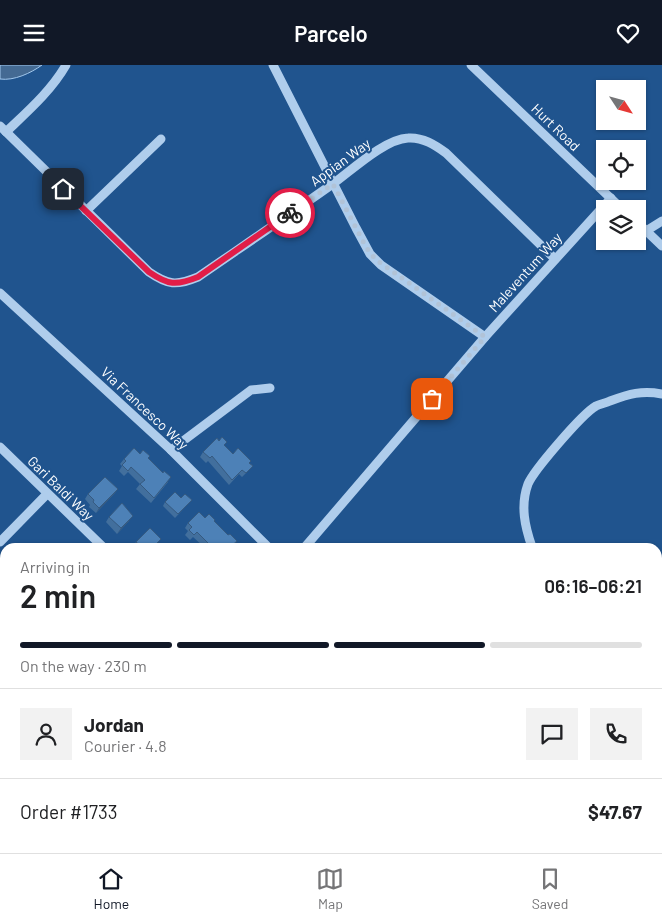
<!DOCTYPE html>
<html lang="en">
<head>
<meta charset="utf-8">
<style>
	body { margin:0; font-family:Barlow,sans-serif; background:#f2f2f2; color:#202124; height:100vh; display:flex; flex-direction:column; font-size:19px; white-space:nowrap }
	* { box-sizing:border-box; margin:0 }
	p { font-size:16px; color:#757577 }
	.icon { flex:none; width:28px; height:28px; fill:none; stroke:currentColor; stroke-width:2; stroke-linecap:round; stroke-linejoin:round }
	.map { position:relative; flex:1; overflow:hidden }
	.sheet { position:absolute; left:0px; top:478px; width:662px; height:311px; display:flex; flex-direction:column; background:#fff; border-radius:15px 15px 0 0; box-shadow:0 1px 4px #0004 }
	.sheet>* { flex:none }
	.needle { width:32px; rotate:126deg }
	.fabs { position:absolute; left:596px; top:15px; display:grid; gap:10px }
	.fabs a { display:grid; place-items:center; width:50px; height:50px; border-radius:0px; background:#fff; box-shadow:0 1px 4px #0004; font-size:25px }
	.pin { position:absolute; display:grid; place-items:center; width:42px; height:42px; color:#fff; margin:-21px; border-radius:10px; box-shadow:0 2px 8px #0006 }
	.courier { position:absolute; display:grid; place-items:center; width:50px; height:50px; margin:-25px; border:4px solid #e11d48; border-radius:50%; background:#fff; color:#222; box-shadow:0 1px 6px #0007 }
	.headline em { font-style:normal; font-weight:600 }
	.headline div { display:flex; flex-direction:column-reverse }
	.headline { display:flex; align-items:center; justify-content:space-between; height:85px; padding:0 20px }
	h1 { font-size:32px; font-weight:600; line-height:38px }
	.bar { display:grid; grid-template-columns:repeat(4,1fr); gap:8px 5px; align-content:center; height:60px; padding:0 20px }
	.bar i { height:6px; border-radius:4px; background:#e0e0e0 }
	.bar .on { background:#111827 }
	.bar p { grid-column:span 4 }
	.line { display:flex; align-items:center; gap:12px; padding:0 20px; border-top:1px solid #e0e0e0 }
	.line div { flex:1 }
	.round { display:grid; place-items:center; flex:none; width:52px; height:52px; border-radius:0px; background:#f2f2f2 }
	header { display:flex; justify-content:space-between; align-items:center; height:65px; padding:0 20px; background:#111827; color:#fff; font-size:22px; font-weight:600 }
	.dock { display:flex; justify-content:space-around; align-items:center; height:70px; border-top:1px solid #e0e0e0; background:#fff; font-size:14px; color:#757577 }
	.dock a { display:grid; justify-items:center; gap:2px }
	.dock .on { color:#111827 }
	.map>svg:first-child { display:block }
	.water { fill:#446a93; stroke:#a2c8ed }
	.lines { fill:none; stroke-linecap:round; stroke-linejoin:round }
	.minor { stroke:#afcdec; stroke-width:9 }
	.major { stroke:#f4f9ff; stroke-width:11 }
	.wall { fill:#426f9d }
	.shaded-wall { fill:#365a80 }
	.building { fill:#4d81b7; stroke:#365a80 }
	.done { stroke:#b1c3d7; stroke-width:5; stroke-dasharray:0 9 }
	.route { stroke:#e11d48; stroke-width:6 }
	.labels { text-anchor:middle; dominant-baseline:central; stroke-width:4; stroke-linejoin:round; paint-order:stroke }
	.street-label { font-size:14px; fill:#fff; stroke:#20548e }
</style>
</head>
<body>
<header><svg class="icon" aria-label="menu" viewBox="0 0 24 24"><path d="M4 6h16M4 12h16M4 18h16"/></svg>Parcelo<svg class="icon" aria-label="heart" viewBox="0 0 24 24"><path d="M12 20l-8-8c-3-5 5-10 8-4 3-6 11-1 8 4z"/></svg></header>
<div class="map">
<svg width="662" height="788" viewBox="0 0 662 788">
	<rect width="100%" height="100%" fill="#20548e"/>
	<path class="water" d="M 0,0 L 42,0 C 31,8 14,16 0,14 Z"/>
	<g class="lines">
		<g class="minor">
			<polyline points="273,0 356,163 370,189 381,200 485,272"/>
			<polyline points="471,0 622,144"/>
			<path d="M 0,61 L 149,207 C 168,220 176,221 198,212 C 243,181 289,150 334,118 C 352,105 385,74 408,73 C 423,72 435,80 446,88 L 555,194"/>
			<path d="M 6,67 C 28,46 51,26 66,0"/>
			<polyline points="86,146 161,74"/>
			<polyline points="638,158 662,181"/>
			<polyline points="646,166 662,156"/>
			<polyline points="0,228 171,385 268,482"/>
			<polyline points="0,382 103,482"/>
			<polyline points="171,385 251,325 270,323"/>
			<polyline points="0,477 47,429"/>
			<polyline points="305,482 485,272 611,133"/>
			<path d="M 532,482 C 525,462 520,441 528,419 C 534,405 582,349 596,341 C 600,339 606,338 610,336 C 629,329 642,325 662,329"/>
			<polyline points="658,590 662,587"/>
			<polyline points="658,726 662,736"/>
			<polyline points="479,784 485,788"/>
			<polyline points="236,788 236,784"/>
			<polyline points="380,788 383,784"/>
		</g>
		<g class="major">
			<polyline points="0,722 5,726"/>
			<polyline points="64,784 68,788"/>
		</g>
	</g>
	<g class="wall">
		<polygon points="224,381 233,389 250,398 249,405 242,412 239,409 229,420 208,396 206,398 200,392 203,387"/>
		<polygon points="140,389 148,394 168,417 151,438 136,424 140,419 128,407 124,411 119,406 122,401 120,399 124,394"/>
		<polygon points="118,424 114,429 96,448 89,442 90,440 85,434 88,429"/>
		<polygon points="181,433 189,438 175,453 163,441 165,437"/>
		<polygon points="109,452 129,456 117,469 106,457"/>
		<polygon points="205,453 214,457 228,470 237,476 231,482 204,482 193,472 190,475 185,470 188,466 185,463 188,458"/>
		<polygon points="136,477 157,479 154,482 133,482"/>
	</g>
	<g class="shaded-wall">
		<polygon points="118,424 114,429 96,448 99,443"/>
		<polygon points="133,451 129,456 117,469 121,463"/>
	</g>
	<g class="building">
		<polygon points="222,372 227,377 224,380 233,389 238,383 251,396 249,398 253,401 246,408 242,405 232,415 212,391 210,393 203,387 217,373 219,376"/>
		<polygon points="134,383 140,389 143,385 150,391 148,393 163,408 164,406 171,412 154,433 140,419 145,415 131,402 128,406 122,400 126,396 124,394"/>
		<polygon points="105,412 118,424 99,443 93,437 94,435 88,429"/>
		<polygon points="175,427 181,433 185,429 192,435 178,449 165,437"/>
		<polygon points="122,438 133,451 121,463 109,452"/>
		<polygon points="199,447 205,453 209,449 215,455 214,456 228,470 230,469 237,476 230,482 205,482 209,479 197,467 194,470 189,465 192,462 188,458"/>
		<polygon points="150,463 161,474 153,482 142,482 136,477"/>
	</g>
	<g class="lines">
		<polyline class="done" points="290,148 333,119 366,182 375,194 485,272 432,334"/>
		<path class="route" d="M 63,124 L 149,207 C 168,220 176,221 198,212 L 290,148"/>
	</g>
	<g class="labels">
		<g class="street-label">
			<text transform="translate(556 62) rotate(44)">Hurt Road</text>
			<text transform="translate(340 97) rotate(-36)">Appian Way</text>
			<text transform="translate(525 207) rotate(-48)">Maleventum Way</text>
			<text transform="translate(145 343) rotate(43)">Via Francesco Way</text>
			<text transform="translate(61 423) rotate(44)">Gari Baldi Way</text>
		</g>
	</g>
</svg>
<div class="fabs">
<a><svg class="needle" viewBox="-14 -14 28 28"><path d="M0-13l5 13h-10z" fill="#e53935"/><path d="M0 13l5-13h-10z" fill="#757577"/></svg></a>
<a><svg class="icon" aria-label="locate" viewBox="0 0 24 24"><circle cx="12" cy="12" r="6"/><path d="M12 2v4M12 18v4M2 12h4M18 12h4"/></svg></a>
<a><svg class="icon" aria-label="layers" viewBox="0 0 24 24"><path d="M12 4l9 5-9 5-9-5zM3 14l9 5 9-5"/></svg></a>
</div>
<div class="pin" style="left:432px;top:334px;background:#ea580c"><svg class="icon" aria-label="bag" viewBox="0 0 24 24"><path d="M5 8h14l-1 12H6zM9 8a3 3 0 0 1 6 0"/></svg></div>
<div class="pin" style="left:63px;top:124px;background:#1f2937"><svg class="icon" aria-label="home" viewBox="0 0 24 24"><path d="M3 11l9-7 9 7M6 9v11h12V9"/></svg></div>
<div class="courier" style="left:290px;top:148px"><svg class="icon" aria-label="bike" viewBox="0 0 24 24"><circle cx="6" cy="16" r="4"/><circle cx="18" cy="16" r="4"/><path d="M6 16l4-8h5l3 8M10 8l3 8H6M13 5h3"/></svg></div>
<section class="sheet">
<div class="headline"><div><h1>2 min</h1><p>Arriving in</p></div><em>06:16–06:21</em></div>
<div class="bar"><i class="on"></i><i class="on"></i><i class="on"></i><i></i><p>On the way · 230 m</p></div>
<div class="line" style="height:90px"><a class="round"><svg class="icon" aria-label="person" viewBox="0 0 24 24"><circle cx="12" cy="8" r="4"/><path d="M4 21q1-7 8-7t8 7"/></svg></a><div><b>Jordan</b><p>Courier · 4.8</p></div><a class="round"><svg class="icon" aria-label="chat" viewBox="0 0 24 24"><path d="M4 5h16v11H9l-5 4z"/></svg></a><a class="round"><svg class="icon" aria-label="phone" viewBox="0 0 24 24"><path d="M5 4h4l2 5-3 2q2 4 5 5l2-3 5 2v4C11 20 4 13 5 4z"/></svg></a></div>
<div class="line" style="height:65px"><div>Order #1733</div><b>$47.67</b></div>
</section>
</div>
<nav class="dock">
<a class="on"><svg class="icon" aria-label="home" viewBox="0 0 24 24"><path d="M3 11l9-7 9 7M6 9v11h12V9"/></svg>Home</a>
<a><svg class="icon" aria-label="map" viewBox="0 0 24 24"><path d="M3 6l6-2 6 2 6-2v14l-6 2-6-2-6 2zM9 4v14M15 6v14"/></svg>Map</a>
<a><svg class="icon" aria-label="saved" viewBox="0 0 24 24"><path d="M7 4h10v16l-5-4-5 4z"/></svg>Saved</a>
</nav>
</body>
</html>
